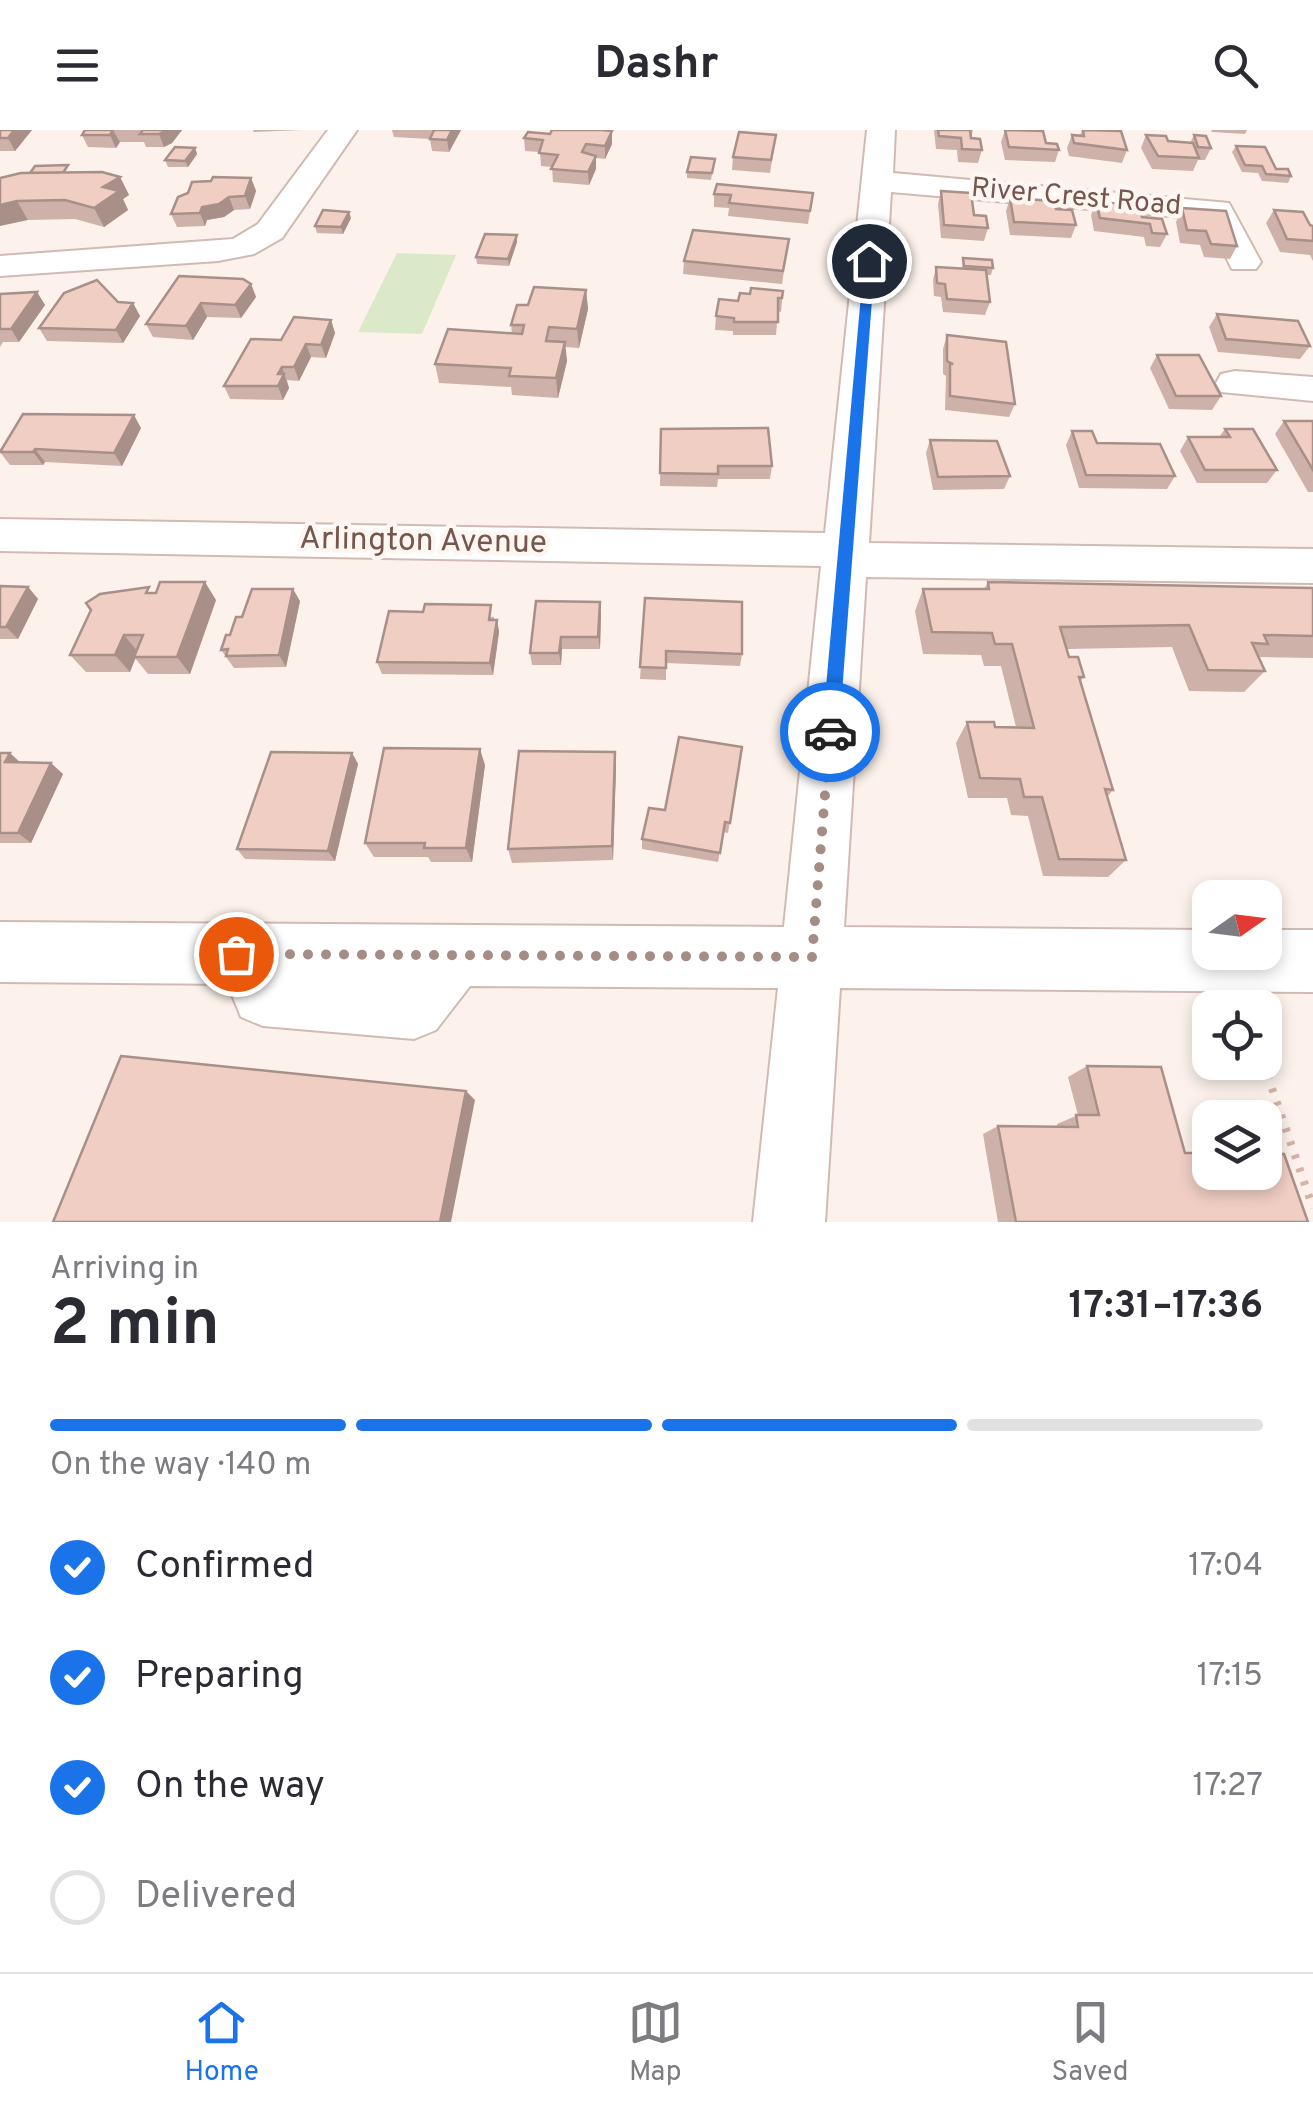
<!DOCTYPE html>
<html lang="en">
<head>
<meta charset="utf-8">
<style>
	body { margin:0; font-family:Overpass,sans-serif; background:#f7f7f7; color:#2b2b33; height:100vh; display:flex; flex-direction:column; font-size:38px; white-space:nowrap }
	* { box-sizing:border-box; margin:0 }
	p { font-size:32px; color:#7c7c81 }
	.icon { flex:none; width:55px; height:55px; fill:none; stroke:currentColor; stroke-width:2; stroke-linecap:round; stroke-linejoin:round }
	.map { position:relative; height:1092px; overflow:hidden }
	.drawer { display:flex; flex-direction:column; background:#fff; flex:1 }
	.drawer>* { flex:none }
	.needle { width:65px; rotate:76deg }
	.buttons { position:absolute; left:1192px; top:750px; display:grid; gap:20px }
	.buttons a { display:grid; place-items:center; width:90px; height:90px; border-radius:20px; background:#fff; box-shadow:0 5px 15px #0003; font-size:50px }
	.pin { position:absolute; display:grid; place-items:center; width:85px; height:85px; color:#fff; margin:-42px; border:5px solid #fff; border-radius:50%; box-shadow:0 2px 10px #0007 }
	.courier { position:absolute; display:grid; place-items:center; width:100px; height:100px; margin:-50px; border:8px solid #1a73e8; border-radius:50%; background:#fff; color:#222; box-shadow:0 2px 12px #0007 }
	.headline em { font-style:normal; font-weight:700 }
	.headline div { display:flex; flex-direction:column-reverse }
	.headline { display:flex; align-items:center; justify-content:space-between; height:170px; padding:0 50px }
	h1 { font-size:65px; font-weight:700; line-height:75px }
	.bar { display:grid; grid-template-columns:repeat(4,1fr); gap:15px 10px; align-content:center; height:120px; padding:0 50px }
	.bar i { height:12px; border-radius:8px; background:#e1e1e2 }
	.bar .active { background:#1a73e8 }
	.bar p { grid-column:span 4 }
	ol { padding:0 50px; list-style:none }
	li { display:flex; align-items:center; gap:30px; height:110px }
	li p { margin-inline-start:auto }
	li .icon { padding:10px; border-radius:50%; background:#1a73e8; color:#fff; stroke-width:4 }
	li:last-child { color:#7c7c81 }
	li i { width:55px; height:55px; border:5px solid #e1e1e2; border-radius:50% }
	header { display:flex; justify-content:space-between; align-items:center; height:130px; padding:0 50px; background:#fff; font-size:45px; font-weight:700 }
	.menu { display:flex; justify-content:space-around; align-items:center; height:140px; border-top:2px solid #e1e1e2; background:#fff; font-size:28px; color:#7c7c81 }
	.menu a { display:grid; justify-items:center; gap:5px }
	.menu .active { color:#1a73e8 }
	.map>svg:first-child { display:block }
	.green { fill:#dbe9c9 }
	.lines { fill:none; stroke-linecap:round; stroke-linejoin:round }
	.minor-casing { stroke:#d0bbb3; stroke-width:4 }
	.path { stroke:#d5b1a6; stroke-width:8; stroke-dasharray:4 10; stroke-linecap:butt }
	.minor { fill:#fff; fill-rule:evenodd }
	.wall { fill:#ceb1a9 }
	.shaded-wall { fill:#a89089 }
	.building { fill:#f0cec4; stroke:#a89089; stroke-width:2.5 }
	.route { fill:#1a73e8 }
	.done { stroke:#a58d86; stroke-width:10; stroke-dasharray:0 18 }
	.labels { text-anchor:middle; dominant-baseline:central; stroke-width:9; stroke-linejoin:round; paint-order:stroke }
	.far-street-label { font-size:28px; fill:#76564f; stroke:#fef7f1 }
	.street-label { font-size:32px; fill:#76564f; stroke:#fef7f1 }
</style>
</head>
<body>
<header><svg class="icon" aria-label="menu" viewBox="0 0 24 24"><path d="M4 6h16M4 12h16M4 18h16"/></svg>Dashr<svg class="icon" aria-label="search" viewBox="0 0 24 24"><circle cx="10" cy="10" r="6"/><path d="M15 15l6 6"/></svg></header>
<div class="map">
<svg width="1313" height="1092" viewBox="0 0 1313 1092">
	<rect width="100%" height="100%" fill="#fcf2eb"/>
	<polygon class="green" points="397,123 456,125 422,204 358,202"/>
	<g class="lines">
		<defs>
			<g id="minor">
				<polygon points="328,0 357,0 282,108 254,124 218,131 0,146 0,126 233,109 258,94"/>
				<polygon points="867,0 895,0 893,43 1229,73 1261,132 1256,139 1232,139 1206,89 891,62 869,413 1313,419 1313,453 866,447 844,797 1210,800 1210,822 1265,822 1265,800 1313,800 1313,862 840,858 825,1092 753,1092 778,858 470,856 436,900 414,909 263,896 241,887 232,865 236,854 0,852 0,792 784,797 821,436 0,421 0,389 825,403"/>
				<polygon points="1235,241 1313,247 1313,271 1221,262 1216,253 1221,244"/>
			</g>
		</defs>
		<use href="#minor" class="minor-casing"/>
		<polyline class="path" points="1263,932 1313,1078"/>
		<use href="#minor" class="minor"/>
	</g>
	<g class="wall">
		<polygon points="0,0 32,0 15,21 0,21"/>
		<polygon points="85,0 182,0 172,13 164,17 146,17 144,12 120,12 116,18 88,17 82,5"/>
		<polygon points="253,0 301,0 254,2"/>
		<polygon points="392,0 461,0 449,22 432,21 430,9 394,7"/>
		<polygon points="934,0 973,0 971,8 982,20 978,33 958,32 957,20 936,19"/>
		<polygon points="1005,0 1046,13 1059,20 1055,32 1005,30 1001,12"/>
		<polygon points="1082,0 1127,20 1122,33 1069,26 1067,18 1072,5 1080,6"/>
		<polygon points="1211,0 1247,0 1245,4 1212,2"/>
		<polygon points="1146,5 1168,11 1190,13 1194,5 1211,18 1205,30 1198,30 1193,41 1152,39 1141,18"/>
		<polygon points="524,8 612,14 605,29 596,28 596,39 589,55 553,52 552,37 541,36 540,22 525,21"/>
		<polygon points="1236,16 1291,46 1288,53 1262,51 1258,43 1242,42 1232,22"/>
		<polygon points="195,18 197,24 188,37 168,37 165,30"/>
		<polygon points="774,18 770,43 732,40 733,27"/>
		<polygon points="715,29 711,50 687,48 687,42"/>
		<polygon points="71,42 120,47 129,65 123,69 128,80 104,97 75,89 28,90 0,48"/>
		<polygon points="251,48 256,61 250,79 234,80 224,87 207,90 205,96 177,97 171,84 188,63"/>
		<polygon points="941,61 988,98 984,111 941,108 938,74"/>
		<polygon points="813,63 808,94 728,86 729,78 714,77 714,64"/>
		<polygon points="1010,68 1056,79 1076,95 1071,108 1010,105 1006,81"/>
		<polygon points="1096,72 1142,87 1167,104 1160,117 1146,116 1144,107 1094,101 1091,85"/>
		<polygon points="1182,78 1237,116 1230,129 1204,127 1200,115 1180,113 1176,92"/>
		<polygon points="1274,80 1313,96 1313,131 1310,125 1280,122 1266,93"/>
		<polygon points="351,88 343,104 317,103 315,96"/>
		<polygon points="789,109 782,154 683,144 684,131"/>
		<polygon points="517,112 509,136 477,134 476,127"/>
		<polygon points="963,128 993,138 991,145 986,145 990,172 985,185 943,182 941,167 934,166 933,150 936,137 962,139"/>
		<polygon points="251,154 256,167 241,188 207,187 193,210 153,207 146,194"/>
		<polygon points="586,160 588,179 579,218 565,217 567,231 558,268 512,265 511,257 439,253 435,234 512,203 511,195 528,175"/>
		<polygon points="783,161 781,182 778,181 776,205 733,205 733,201 715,200 716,186 750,164"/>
		<polygon points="37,162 45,175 19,212 3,212 0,217 0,164"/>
		<polygon points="118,172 133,173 140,186 123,213 47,211 39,198"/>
		<polygon points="1217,184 1310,216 1300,229 1218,222 1209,197"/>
		<polygon points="331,190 335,203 326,228 311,227 299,251 287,250 289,258 283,270 230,269 224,256"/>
		<polygon points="947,205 1015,274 1009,287 945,280 946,246 943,244 943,219"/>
		<polygon points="1157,225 1221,266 1212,280 1169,279 1150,238"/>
		<polygon points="1284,291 1313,291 1313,362 1308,362 1275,304"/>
		<polygon points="141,298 122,336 45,332 43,335 10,335 0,322"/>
		<polygon points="661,299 772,336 770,349 718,349 717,357 660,356"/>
		<polygon points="1225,299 1277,340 1267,353 1197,353 1180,321 1188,307 1219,307"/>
		<polygon points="1072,301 1097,313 1175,346 1167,359 1079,358 1066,315"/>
		<polygon points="930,310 1010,346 1004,359 933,360 926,323"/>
		<polygon points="988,452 1313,458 1313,528 1259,527 1265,541 1244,562 1189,561 1172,517 1067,519 1069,527 1084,547 1080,552 1113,660 1107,667 1126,730 1108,747 1043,746 1028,686 1011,685 1007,668 968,668 956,613 967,592 995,597 1016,597 1001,536 984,536 981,525 923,524 915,481 923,459 984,459"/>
		<polygon points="0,456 28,457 38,469 18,509 0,509"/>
		<polygon points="154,463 216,470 190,544 148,544 135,528 130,542 86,542 70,525"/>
		<polygon points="645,468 742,524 740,536 666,533 666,550 640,549"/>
		<polygon points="300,471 286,537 234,538 221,520 242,487"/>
		<polygon points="423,482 494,487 494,490 497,490 499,502 493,545 382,544 377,532"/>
		<polygon points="601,484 600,519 562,519 561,535 532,535 530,523"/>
		<polygon points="742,617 728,703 723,702 718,732 642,719 642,709"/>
		<polygon points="615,622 616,637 613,730 512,733 508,719"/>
		<polygon points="0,623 21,632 63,644 31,713 0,713"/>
		<polygon points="352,623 358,634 335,731 245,729 237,719"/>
		<polygon points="485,635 472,732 431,732 428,727 374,727 365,713"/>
		<polygon points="1087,936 1185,1023 1308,1092 998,1092 983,1004 998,996 1057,996 1057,994 1078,985 1068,947"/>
	</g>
	<g class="shaded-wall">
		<polygon points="14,0 32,0 15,21 8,8"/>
		<polygon points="113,0 120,12 116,18 110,5"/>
		<polygon points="168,0 182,0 172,13 164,17 159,4"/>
		<polygon points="452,0 461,0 449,22 447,10"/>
		<polygon points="612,1 612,14 605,29 605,16"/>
		<polygon points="195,18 197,24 188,37 185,31"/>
		<polygon points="596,26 596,39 589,55 588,42"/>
		<polygon points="120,47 129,65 123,69 128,80 104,97 94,78 103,57"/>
		<polygon points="251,48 256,61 250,79 245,66"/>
		<polygon points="229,67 234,80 224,87 207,90 205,96 200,83 202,77"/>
		<polygon points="17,71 28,90 0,96 0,75"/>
		<polygon points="349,82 351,88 343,104 341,97"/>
		<polygon points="517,105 517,112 509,136 508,129"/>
		<polygon points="251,154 256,167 241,188 235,175"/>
		<polygon points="586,160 588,179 579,218 577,199"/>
		<polygon points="37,162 45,175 19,212 11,199"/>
		<polygon points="133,173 140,186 123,213 116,200"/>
		<polygon points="201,173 207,187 193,210 186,196"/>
		<polygon points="331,190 335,203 326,228 321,215"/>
		<polygon points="565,212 567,231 558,268 556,248"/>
		<polygon points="306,214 311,227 299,251 294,237"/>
		<polygon points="282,237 289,258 283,270 278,256 278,244"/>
		<polygon points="134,285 141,298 122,336 114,323"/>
		<polygon points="35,319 45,332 43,335 33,322"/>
		<polygon points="205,452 216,470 190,544 177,527"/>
		<polygon points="28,457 38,469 18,509 6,497"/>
		<polygon points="293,459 300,471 286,537 279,525"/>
		<polygon points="600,472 601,484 600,519 598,507"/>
		<polygon points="497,490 499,502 493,545 490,533"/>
		<polygon points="124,505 138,522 130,542 115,525"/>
		<polygon points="561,507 562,519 561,535 559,523"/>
		<polygon points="480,619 485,635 472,732 466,718"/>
		<polygon points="615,622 616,637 613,730 612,716"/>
		<polygon points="10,623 22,634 5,632"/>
		<polygon points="352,623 358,634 335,731 328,721"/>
		<polygon points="51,633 63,644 31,713 18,703"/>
		<polygon points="466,961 475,970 451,1092 440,1092"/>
	</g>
	<g class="building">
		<polygon points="0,0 14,0 8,8 0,8"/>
		<polygon points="85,0 113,0 110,5 82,5"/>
		<polygon points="143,0 168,0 159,4 140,4"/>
		<polygon points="434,0 452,0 447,10 430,9"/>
		<polygon points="552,0 601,0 612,1 605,16 586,14 582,22 596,26 588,42 551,39 558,25 539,23 543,10 524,8 528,2 550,4"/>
		<polygon points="938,0 970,0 971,8 980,9 982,20 962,19 961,8 939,6"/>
		<polygon points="1005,0 1043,1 1046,13 1057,14 1059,20 1009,17"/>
		<polygon points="1083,0 1121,1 1127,20 1074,13 1072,5 1084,6"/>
		<polygon points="739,2 776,5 771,30 733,27"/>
		<polygon points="1146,5 1166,6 1168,11 1193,13 1199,28 1158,26"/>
		<polygon points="1194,5 1206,6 1211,18 1198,17"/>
		<polygon points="1236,16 1265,17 1276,39 1288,39 1291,46 1266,44 1262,36 1245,35"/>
		<polygon points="175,17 195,18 185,31 165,30"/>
		<polygon points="691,27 715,29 712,43 687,42"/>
		<polygon points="68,35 63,43 30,43 35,36"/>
		<polygon points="102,42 120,47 103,57 119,61 94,78 65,70 17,71 0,75 0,48 21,43"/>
		<polygon points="213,47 251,48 245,66 229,67 219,74 202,77 200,83 171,84 178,67 188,63 192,52 211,51"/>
		<polygon points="717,54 813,63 810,81 729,73 731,65 714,64"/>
		<polygon points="941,61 971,63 974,85 986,86 988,98 944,95"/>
		<polygon points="1010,68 1055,71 1056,79 1072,80 1076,95 1014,92"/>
		<polygon points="1096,72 1138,75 1142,87 1162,89 1167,104 1152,103 1150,94 1100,88"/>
		<polygon points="1182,78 1226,81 1237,116 1211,114 1206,101 1187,100"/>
		<polygon points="323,80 349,82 341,97 315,96"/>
		<polygon points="1274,80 1303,82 1310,95 1313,96 1313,111 1287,109"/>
		<polygon points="693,100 789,109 783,141 684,131"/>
		<polygon points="485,104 517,105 508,129 476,127"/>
		<polygon points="963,128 992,130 993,138 964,136"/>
		<polygon points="936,137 986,140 990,172 947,169 945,154 937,153"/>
		<polygon points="179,146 243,149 251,154 235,175 201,173 186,196 146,194"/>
		<polygon points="97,150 118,172 133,173 116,200 39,198 64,163"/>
		<polygon points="534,157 586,160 577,199 549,197 546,211 565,212 556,248 509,246 511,238 435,234 448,199 522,204 524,195 511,195 517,175 528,175"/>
		<polygon points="751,158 783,161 782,168 778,168 778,192 734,192 734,188 716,186 719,169 738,171 740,163 750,164"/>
		<polygon points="37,162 11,199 0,199 0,164"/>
		<polygon points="1217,184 1298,191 1310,216 1226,209"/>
		<polygon points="294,187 331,190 321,215 306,214 294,237 282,237 278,244 284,244 278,256 224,256 251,209 281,210"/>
		<polygon points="947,205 1006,212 1015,274 950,266 950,234 953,234 947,231"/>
		<polygon points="1157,225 1199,225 1221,266 1176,266"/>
		<polygon points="23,284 134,285 114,323 35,319 33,322 0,322"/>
		<polygon points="1284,291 1313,291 1313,340"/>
		<polygon points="768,298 772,336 718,336 718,344 660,343 661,299"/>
		<polygon points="1225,299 1253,299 1277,340 1205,340 1188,307 1230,307"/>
		<polygon points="1072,301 1092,301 1097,313 1160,314 1175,346 1086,345"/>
		<polygon points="930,310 997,311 1010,346 938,347"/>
		<polygon points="160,452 205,452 177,527 134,527 143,505 124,505 115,525 70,525 91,480 86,473 100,464 149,457 146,463 156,463"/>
		<polygon points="988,452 1313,458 1313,506 1264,505 1268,514 1252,513 1265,541 1208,540 1189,495 1060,497 1069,527 1078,527 1084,547 1079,547 1113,660 1105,659 1126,730 1059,729 1042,667 1024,667 1020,649 980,648 967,592 994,592 995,597 1034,598 1012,514 995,514 992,503 932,502 923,459 989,459"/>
		<polygon points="0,456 28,457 6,497 0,497"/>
		<polygon points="252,459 293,459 279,525 226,526 228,519 221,520 226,505 230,505 236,487 242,487"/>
		<polygon points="645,468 742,472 742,524 666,521 666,538 640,537"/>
		<polygon points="536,471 600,472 598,507 561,507 559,523 530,523"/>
		<polygon points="425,474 491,475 489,490 497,490 490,533 377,532 389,481 423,482"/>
		<polygon points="679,607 742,617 730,693 725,692 720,723 642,709 649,678 665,680"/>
		<polygon points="384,618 480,619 466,718 424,718 425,713 365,713"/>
		<polygon points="519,621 615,622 612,716 508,719"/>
		<polygon points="271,622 352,623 328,721 237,719"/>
		<polygon points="0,623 10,623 5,632 51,633 18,703 0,703"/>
		<polygon points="121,926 466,961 440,1092 53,1092"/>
		<polygon points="1087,936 1161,937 1185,1023 1210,1023 1210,1042 1265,1042 1265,1023 1284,1024 1308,1092 1016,1092 998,996 1078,997 1076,985 1099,985"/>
	</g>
	<polygon class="route" points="869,128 875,131 839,602 830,609 822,602 864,131"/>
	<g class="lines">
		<polyline class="done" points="236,824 812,827 830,602"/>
	</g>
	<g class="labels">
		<g class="far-street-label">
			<text transform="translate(1076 68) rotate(5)">River Crest Road</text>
		</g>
		<g class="street-label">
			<text transform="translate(423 412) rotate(1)">Arlington Avenue</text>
		</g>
	</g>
</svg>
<div class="buttons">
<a><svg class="needle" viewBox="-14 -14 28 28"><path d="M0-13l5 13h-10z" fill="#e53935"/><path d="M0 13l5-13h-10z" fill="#7c7c81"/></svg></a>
<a><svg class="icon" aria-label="locate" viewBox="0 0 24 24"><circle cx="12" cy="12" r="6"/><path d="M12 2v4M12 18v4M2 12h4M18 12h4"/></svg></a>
<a><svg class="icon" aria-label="layers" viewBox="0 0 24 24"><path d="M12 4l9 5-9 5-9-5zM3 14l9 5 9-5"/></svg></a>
</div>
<div class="pin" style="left:236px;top:824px;background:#ea580c"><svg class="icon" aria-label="bag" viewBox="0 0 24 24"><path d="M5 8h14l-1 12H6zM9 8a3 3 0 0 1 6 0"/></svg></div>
<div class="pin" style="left:869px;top:131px;background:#1f2937"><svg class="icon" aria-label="home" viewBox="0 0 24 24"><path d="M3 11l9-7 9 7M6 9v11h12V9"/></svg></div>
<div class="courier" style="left:830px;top:602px"><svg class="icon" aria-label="car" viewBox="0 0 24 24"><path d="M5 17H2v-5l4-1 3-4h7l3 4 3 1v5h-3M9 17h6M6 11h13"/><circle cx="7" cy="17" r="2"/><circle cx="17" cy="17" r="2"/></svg></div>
</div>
<section class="drawer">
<div class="headline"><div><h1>2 min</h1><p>Arriving in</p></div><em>17:31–17:36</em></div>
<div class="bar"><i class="active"></i><i class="active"></i><i class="active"></i><i></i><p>On the way · 140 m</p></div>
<ol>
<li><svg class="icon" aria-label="check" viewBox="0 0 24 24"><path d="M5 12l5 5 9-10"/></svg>Confirmed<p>17:04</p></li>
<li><svg class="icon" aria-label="check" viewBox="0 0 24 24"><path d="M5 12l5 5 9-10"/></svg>Preparing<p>17:15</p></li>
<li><svg class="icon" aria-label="check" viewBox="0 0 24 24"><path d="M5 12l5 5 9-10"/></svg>On the way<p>17:27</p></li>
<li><i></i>Delivered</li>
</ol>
</section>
<nav class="menu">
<a class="active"><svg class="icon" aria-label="home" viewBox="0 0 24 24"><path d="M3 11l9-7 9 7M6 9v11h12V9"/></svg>Home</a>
<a><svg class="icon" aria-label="map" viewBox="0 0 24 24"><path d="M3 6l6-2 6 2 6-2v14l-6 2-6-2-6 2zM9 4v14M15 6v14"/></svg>Map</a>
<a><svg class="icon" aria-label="saved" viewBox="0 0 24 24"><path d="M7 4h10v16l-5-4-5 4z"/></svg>Saved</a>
</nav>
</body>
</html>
